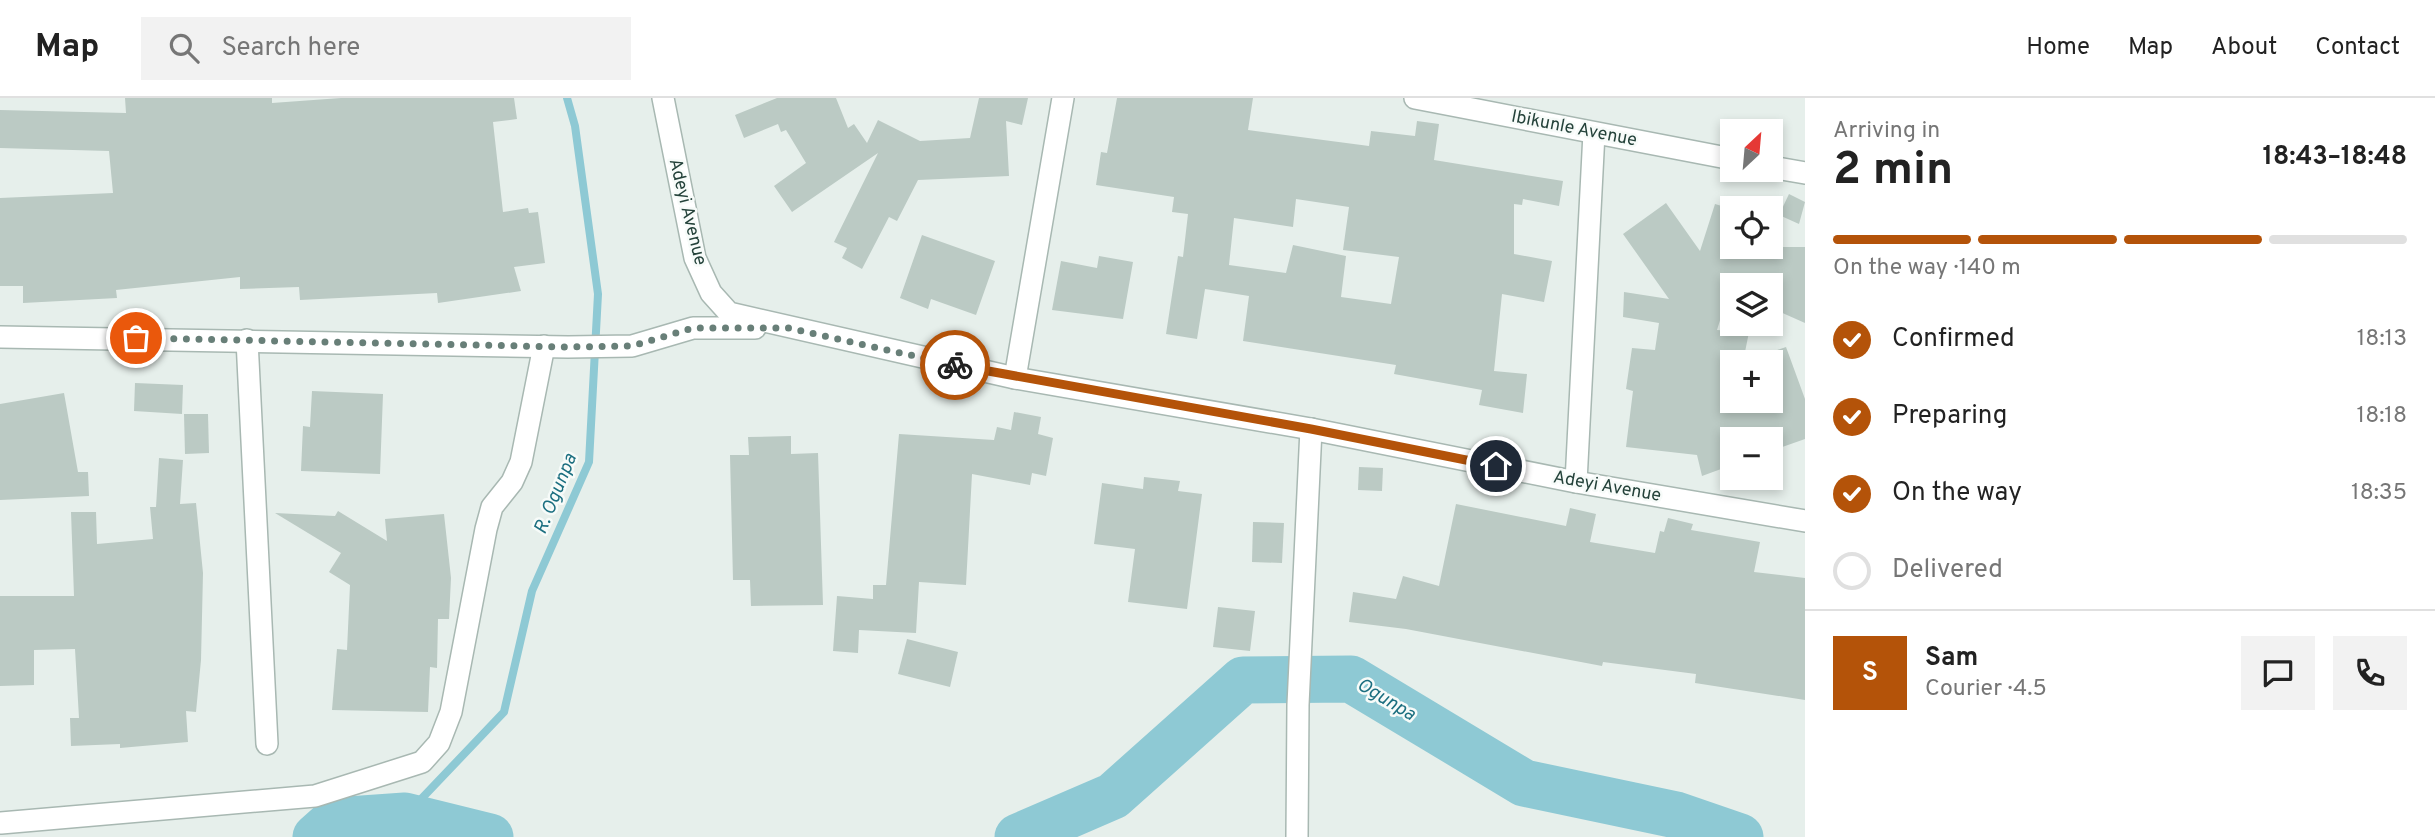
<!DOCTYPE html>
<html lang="en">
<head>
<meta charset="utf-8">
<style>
	body { margin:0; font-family:Overpass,sans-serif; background:#f2f2f2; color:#222; height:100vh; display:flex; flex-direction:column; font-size:26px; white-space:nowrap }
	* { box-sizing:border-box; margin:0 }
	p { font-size:23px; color:#767676 }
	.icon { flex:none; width:38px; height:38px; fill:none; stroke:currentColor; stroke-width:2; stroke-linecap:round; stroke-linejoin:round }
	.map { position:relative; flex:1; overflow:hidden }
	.panel { display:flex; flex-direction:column; background:#fff; width:630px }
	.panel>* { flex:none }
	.needle { width:46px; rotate:26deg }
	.fabs { position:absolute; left:1720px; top:21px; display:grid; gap:14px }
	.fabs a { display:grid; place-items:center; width:63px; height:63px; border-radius:0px; background:#fff; box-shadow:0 4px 10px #0003; font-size:35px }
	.pin { position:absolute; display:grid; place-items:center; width:60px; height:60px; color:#fff; margin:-30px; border:4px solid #fff; border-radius:50%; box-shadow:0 2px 7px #0007 }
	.courier { position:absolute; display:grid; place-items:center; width:70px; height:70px; margin:-35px; border:5px solid #b45309; border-radius:50%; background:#fff; color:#222; box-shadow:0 2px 9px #0007 }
	.headline em { font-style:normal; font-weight:700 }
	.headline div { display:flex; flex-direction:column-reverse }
	.headline { display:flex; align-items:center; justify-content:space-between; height:119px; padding:0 28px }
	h1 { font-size:46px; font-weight:700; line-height:52px }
	.bar { display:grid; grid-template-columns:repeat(4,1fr); gap:10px 7px; align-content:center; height:84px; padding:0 28px }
	.bar i { height:9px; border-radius:5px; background:#e0e0e0 }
	.bar .selected { background:#b45309 }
	.bar p { grid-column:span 4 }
	.line { display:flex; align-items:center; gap:18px; padding:0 28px; border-top:2px solid #e0e0e0 }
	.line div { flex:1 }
	.round { display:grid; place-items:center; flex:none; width:74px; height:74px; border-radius:0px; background:#f2f2f2 }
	ol { padding:0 28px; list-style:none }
	li { display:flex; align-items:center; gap:21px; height:77px }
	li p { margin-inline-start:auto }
	li .icon { padding:7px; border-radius:50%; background:#b45309; color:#fff; stroke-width:4 }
	li:last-child { color:#767676 }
	li i { width:38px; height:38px; border:4px solid #e0e0e0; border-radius:50% }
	header { display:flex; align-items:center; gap:42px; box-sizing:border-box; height:98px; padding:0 35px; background:#fff; border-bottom:2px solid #e0e0e0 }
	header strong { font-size:33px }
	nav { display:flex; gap:38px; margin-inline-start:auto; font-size:24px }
	.search { width:490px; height:63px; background:#f2f2f2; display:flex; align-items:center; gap:18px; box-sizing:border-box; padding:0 24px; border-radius:0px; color:#767676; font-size:26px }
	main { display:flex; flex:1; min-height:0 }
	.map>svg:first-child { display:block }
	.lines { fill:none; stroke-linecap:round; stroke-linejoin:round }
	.stream { stroke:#8ec9d4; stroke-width:8 }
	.river { stroke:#8ec9d4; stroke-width:47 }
	.building { fill:#bbcac4; fill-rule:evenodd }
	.minor-casing { stroke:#a8b8b2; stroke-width:24 }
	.minor { stroke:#fff; stroke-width:21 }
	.done { stroke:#687f78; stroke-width:7; stroke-dasharray:0 12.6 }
	.route { stroke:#b45309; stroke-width:9 }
	.labels { text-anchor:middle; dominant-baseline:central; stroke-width:5; stroke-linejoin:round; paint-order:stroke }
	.street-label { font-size:18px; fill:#24423a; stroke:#f7fbf9 }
	.water-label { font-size:19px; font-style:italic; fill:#1c6f80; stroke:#f7fbf9 }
</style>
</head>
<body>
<header>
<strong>Map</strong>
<div class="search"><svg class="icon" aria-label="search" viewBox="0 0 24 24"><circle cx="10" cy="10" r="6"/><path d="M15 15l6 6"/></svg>Search here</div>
<nav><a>Home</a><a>Map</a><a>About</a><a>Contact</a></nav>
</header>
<main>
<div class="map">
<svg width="1805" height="739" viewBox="0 0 1805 739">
	<rect width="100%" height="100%" fill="#e6efeb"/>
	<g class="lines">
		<polyline class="stream" points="405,718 504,614 532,493 589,364 598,196 575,28 567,0"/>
		<g class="river">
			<polyline points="316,739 334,723 405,718 490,739"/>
			<polyline points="1018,739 1113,698 1243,582 1351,581 1524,685 1676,717 1740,739"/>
		</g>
	</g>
	<g class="building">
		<polygon points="125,0 272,0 272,5 341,0 514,0 517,21 493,24 503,114 528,110 529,115 538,114 545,165 514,169 521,193 438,205 437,195 300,202 299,189 240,191 240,179 116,192 117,200 23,205 23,188 0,188 0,100 113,95 109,53 0,50 0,12 126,15"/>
		<polygon points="777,0 836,0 848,30 854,26 867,45 878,22 920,43 970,40 979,0 1028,0 1022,27 1006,23 1009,78 918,82 897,123 889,119 862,171 842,160 847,150 834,144 878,55 792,114 774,88 806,65 786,32 781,34 778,26 744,40 735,17"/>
		<path d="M 1117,0 L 1253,0 L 1248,32 L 1369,48 L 1371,33 L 1415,38 L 1417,23 L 1439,26 L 1434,62 L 1563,83 L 1559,108 L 1523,101 L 1522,107 L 1514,106 L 1514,156 L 1552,163 L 1544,204 L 1502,196 L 1494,273 L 1527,276 L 1523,315 L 1479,307 L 1482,292 L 1394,276 L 1396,267 L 1243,243 L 1249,198 L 1205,191 L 1197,241 L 1166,236 L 1178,158 L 1183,159 L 1188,116 L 1172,114 L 1174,99 L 1096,87 L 1101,54 L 1107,55 ZM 1296,101 L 1349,109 L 1343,152 L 1399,159 L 1391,206 L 1341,199 L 1346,158 L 1293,147 L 1286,175 L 1229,167 L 1234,120 L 1293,129 Z"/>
		<polygon points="1789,96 1805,104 1799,126 1779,117"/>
		<polygon points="1666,105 1700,153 1715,106 1732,111 1732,149 1805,149 1805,225 1771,210 1771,187 1731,187 1717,232 1749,234 1743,264 1732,264 1732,303 1771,303 1771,264 1743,264 1786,249 1805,301 1805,341 1771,353 1771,341 1732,341 1732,367 1702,378 1697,357 1626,349 1633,293 1626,291 1632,250 1655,252 1659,225 1623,219 1624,194 1669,201 1623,136"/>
		<polygon points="922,137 995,163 976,217 931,201 928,211 900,200"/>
		<polygon points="1099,158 1133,164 1123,221 1052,212 1061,163 1097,170"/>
		<polygon points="135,285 183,287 182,316 134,313"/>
		<polygon points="312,293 383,296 380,376 301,373 303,328 310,329"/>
		<polygon points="64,295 78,374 88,374 89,398 0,402 0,306"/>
		<polygon points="1014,314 1041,319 1038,336 1053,340 1046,378 1032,375 1030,387 972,376 966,487 919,484 916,535 859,532 858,555 833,553 837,498 873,501 873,487 886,487 899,336 994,342 997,329 1011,332"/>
		<polygon points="184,316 208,316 209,355 185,356"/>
		<polygon points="791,338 791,356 818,355 823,507 751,508 750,482 733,482 730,357 749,357 748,339"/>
		<polygon points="159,360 183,362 180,406 196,405 203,475 201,562 196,614 186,613 188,644 120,650 120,646 71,648 70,620 79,620 75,551 34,552 34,587 0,588 0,498 74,498 71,414 96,414 97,446 153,441 150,409 156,409"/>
		<polygon points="1359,369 1383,370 1382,393 1358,392"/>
		<polygon points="1144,379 1180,383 1178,393 1202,396 1187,511 1128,504 1135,451 1094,446 1102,385 1143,391"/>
		<polygon points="1456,406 1566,428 1570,410 1596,416 1590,444 1655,455 1660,433 1664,434 1668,420 1693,426 1691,432 1760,444 1754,474 1805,480 1805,602 1695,585 1696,576 1603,564 1602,568 1406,531 1349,524 1353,494 1396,501 1403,478 1439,488"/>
		<polygon points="338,413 387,443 385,421 444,416 451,480 449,521 438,521 437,570 430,569 428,614 332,612 337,551 347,552 350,487 329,474 341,455 275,415 335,418"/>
		<polygon points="1253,424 1284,425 1282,465 1252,464"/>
		<polygon points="1218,509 1255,513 1250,553 1213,549"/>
		<polygon points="907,541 958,554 950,589 898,576"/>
	</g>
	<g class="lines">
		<defs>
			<g id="minor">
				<polyline points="663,0 695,160 711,195 729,215 1015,280 1311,331 1576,384 1805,423"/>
				<polyline points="1415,0 1732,61"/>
				<polyline points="1771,69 1805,75"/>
				<polyline points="0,239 568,249 632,248 693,230 755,230"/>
				<polyline points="247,242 267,646"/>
				<polyline points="1015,280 1063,0"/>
				<polyline points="1576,384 1594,35"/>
				<polyline points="1,725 315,698 422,664 439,645 451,614 486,431 492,409 512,384 521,364 544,248"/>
				<polyline points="1297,739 1298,607 1311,331"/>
			</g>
		</defs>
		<use href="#minor" class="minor-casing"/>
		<use href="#minor" class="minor"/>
	</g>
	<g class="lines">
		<polyline class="done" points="136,240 568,249 632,248 693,230 788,230 955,267"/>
		<polyline class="route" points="955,267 1311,331 1496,368"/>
	</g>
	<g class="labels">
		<g class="street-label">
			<text transform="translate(1574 31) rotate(11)">Ibikunle Avenue</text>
			<text transform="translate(687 114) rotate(76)">Adeyi Avenue</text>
			<text transform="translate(1607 389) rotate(10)">Adeyi Avenue</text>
		</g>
		<g class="water-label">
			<text transform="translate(556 396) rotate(-68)">R. Ogunpa</text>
			<text transform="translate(1386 602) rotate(31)">Ogunpa</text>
		</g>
	</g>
</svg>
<div class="fabs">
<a><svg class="needle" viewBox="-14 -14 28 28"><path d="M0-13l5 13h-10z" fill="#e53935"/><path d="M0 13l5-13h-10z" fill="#767676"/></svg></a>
<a><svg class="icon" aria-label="locate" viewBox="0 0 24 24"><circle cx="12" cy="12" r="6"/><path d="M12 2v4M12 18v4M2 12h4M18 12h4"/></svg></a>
<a><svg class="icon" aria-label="layers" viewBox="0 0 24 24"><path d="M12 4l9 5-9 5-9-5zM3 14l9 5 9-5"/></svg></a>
<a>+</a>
<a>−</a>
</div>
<div class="pin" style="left:136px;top:240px;background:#ea580c"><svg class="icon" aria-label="bag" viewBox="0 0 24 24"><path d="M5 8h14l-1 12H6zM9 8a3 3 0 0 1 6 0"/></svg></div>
<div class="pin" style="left:1496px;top:368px;background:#1f2937"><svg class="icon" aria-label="home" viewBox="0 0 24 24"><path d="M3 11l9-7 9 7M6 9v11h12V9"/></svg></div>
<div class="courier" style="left:955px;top:267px"><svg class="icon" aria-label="bike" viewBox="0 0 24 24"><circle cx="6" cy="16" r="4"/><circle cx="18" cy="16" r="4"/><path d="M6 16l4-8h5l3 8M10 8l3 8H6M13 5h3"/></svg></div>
</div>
<section class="panel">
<div class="headline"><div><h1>2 min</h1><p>Arriving in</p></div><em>18:43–18:48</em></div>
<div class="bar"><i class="selected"></i><i class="selected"></i><i class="selected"></i><i></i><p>On the way · 140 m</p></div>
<ol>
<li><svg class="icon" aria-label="check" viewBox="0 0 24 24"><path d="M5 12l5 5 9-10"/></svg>Confirmed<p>18:13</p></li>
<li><svg class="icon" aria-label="check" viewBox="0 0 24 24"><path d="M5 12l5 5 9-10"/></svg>Preparing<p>18:18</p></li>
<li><svg class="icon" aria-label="check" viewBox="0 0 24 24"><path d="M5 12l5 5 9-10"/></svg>On the way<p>18:35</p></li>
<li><i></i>Delivered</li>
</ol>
<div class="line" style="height:126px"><b class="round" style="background:#b45309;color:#fff">S</b><div><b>Sam</b><p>Courier · 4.5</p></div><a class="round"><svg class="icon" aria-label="chat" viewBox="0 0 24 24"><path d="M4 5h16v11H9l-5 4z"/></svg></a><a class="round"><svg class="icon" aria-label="phone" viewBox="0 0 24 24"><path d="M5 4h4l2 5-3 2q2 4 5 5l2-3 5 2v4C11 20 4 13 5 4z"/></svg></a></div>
</section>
</main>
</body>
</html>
